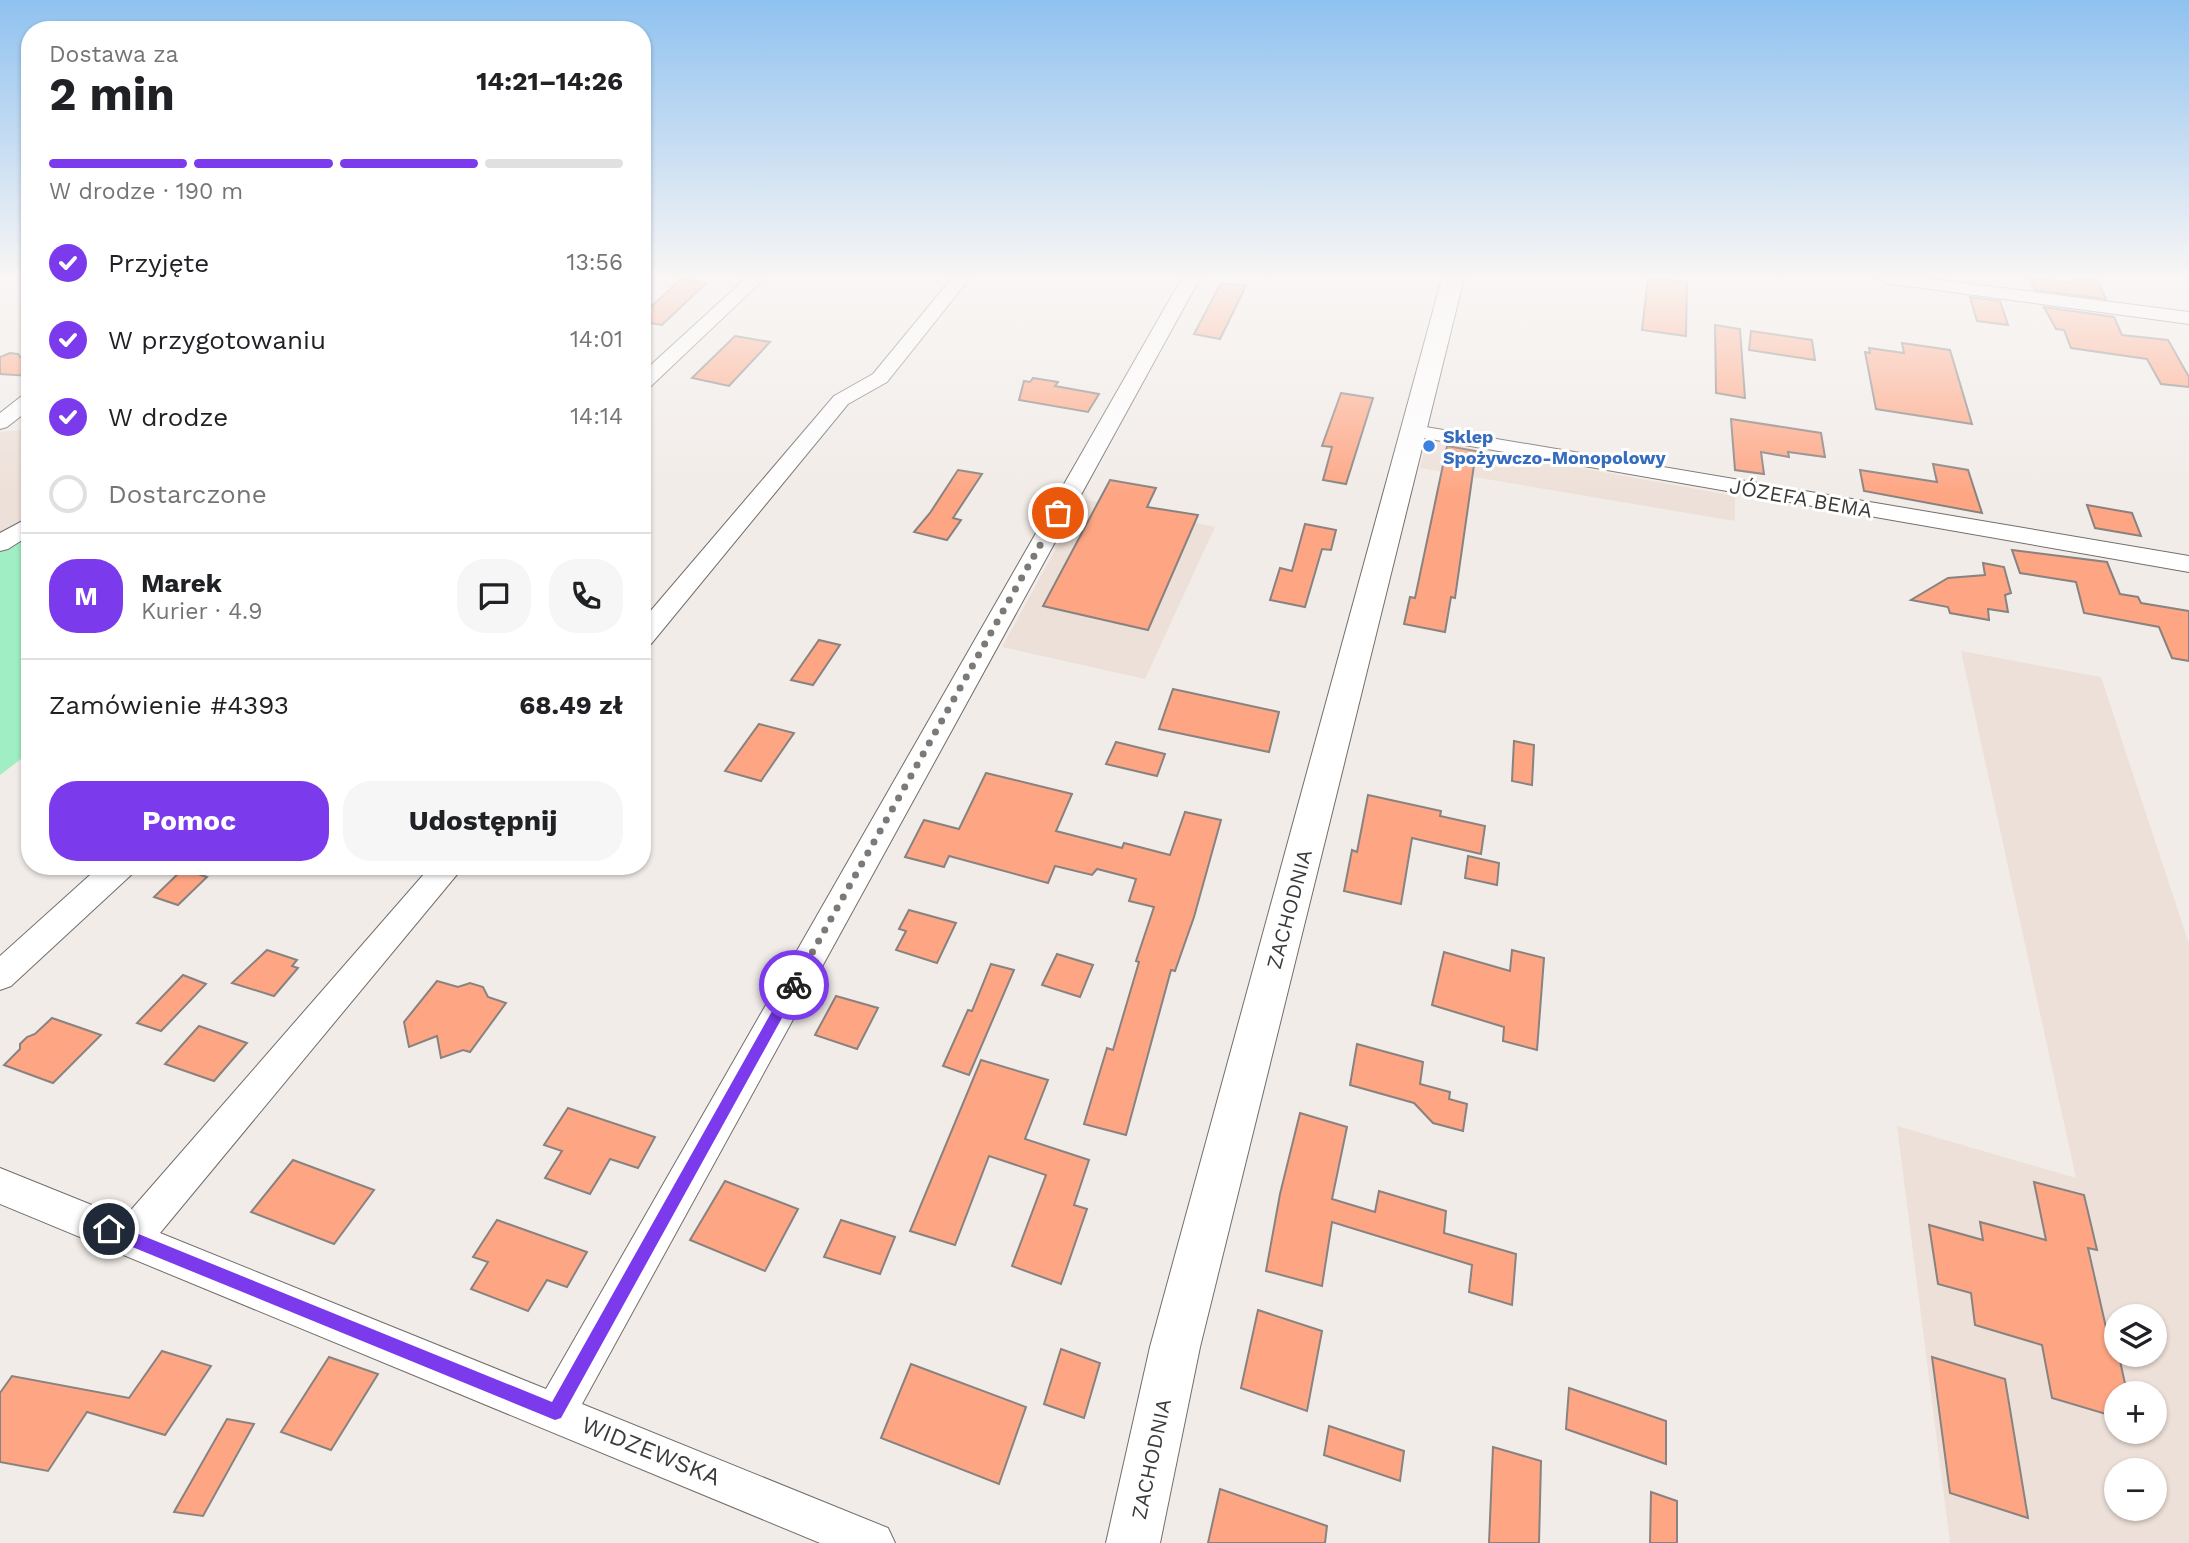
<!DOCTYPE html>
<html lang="pl">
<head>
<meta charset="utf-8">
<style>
	body { margin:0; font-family:"Work Sans",sans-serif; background:#f6f6f6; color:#202124; height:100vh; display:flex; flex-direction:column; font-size:26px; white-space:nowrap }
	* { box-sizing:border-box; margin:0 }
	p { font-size:23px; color:#757577 }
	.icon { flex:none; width:38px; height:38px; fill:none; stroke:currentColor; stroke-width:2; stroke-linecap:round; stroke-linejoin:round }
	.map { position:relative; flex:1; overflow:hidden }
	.details { position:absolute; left:21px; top:21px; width:630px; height:854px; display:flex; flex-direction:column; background:#fff; border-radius:28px; box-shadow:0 2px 5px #0004 }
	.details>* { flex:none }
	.buttons { position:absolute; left:2104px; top:1304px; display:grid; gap:14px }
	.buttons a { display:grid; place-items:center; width:63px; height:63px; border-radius:50%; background:#fff; box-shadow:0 2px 5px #0004; font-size:35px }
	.pin { position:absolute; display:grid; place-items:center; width:60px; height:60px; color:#fff; margin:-30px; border:4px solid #fff; border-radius:50%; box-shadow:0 2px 7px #0007 }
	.courier { position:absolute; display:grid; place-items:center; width:70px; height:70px; margin:-35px; border:5px solid #7c3aed; border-radius:50%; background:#fff; color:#222; box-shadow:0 2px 9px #0007 }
	.summary em { font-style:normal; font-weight:700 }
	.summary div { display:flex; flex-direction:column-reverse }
	.summary { display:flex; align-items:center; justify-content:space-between; height:119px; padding:0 28px }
	h1 { font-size:46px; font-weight:700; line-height:52px }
	.bar { display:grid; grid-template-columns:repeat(4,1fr); gap:10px 7px; align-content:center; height:84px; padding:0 28px }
	.bar i { height:9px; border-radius:5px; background:#e0e0e0 }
	.bar .selected { background:#7c3aed }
	.bar p { grid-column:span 4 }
	.line { display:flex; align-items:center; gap:18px; padding:0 28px; border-top:2px solid #e0e0e0 }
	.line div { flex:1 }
	.round { display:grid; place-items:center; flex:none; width:74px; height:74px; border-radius:28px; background:#f6f6f6 }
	ol { padding:0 28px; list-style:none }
	li { display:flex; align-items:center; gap:21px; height:77px }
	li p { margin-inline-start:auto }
	li .icon { padding:7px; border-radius:50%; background:#7c3aed; color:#fff; stroke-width:4 }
	li:last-child { color:#757577 }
	li i { width:38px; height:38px; border:4px solid #e0e0e0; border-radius:50% }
	.primary-button { display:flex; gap:14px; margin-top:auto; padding:14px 28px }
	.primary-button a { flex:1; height:80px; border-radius:28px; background:#7c3aed; color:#fff; font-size:28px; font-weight:700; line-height:80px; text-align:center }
	.primary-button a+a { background:#f6f6f6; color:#202124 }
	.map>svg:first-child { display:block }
	.built { fill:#ede0d8; fill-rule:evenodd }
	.green { fill:#a0eec4 }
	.building { fill:#fea684; stroke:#888280; stroke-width:2 }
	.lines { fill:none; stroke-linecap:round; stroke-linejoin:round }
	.minor-casing { stroke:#736e6b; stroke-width:2 }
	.tertiary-casing { stroke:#736e6b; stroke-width:2 }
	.minor { fill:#fff; fill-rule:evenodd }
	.tertiary { fill:#fff; fill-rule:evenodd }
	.route { fill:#7c3aed }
	.done { stroke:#7c7976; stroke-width:7; stroke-dasharray:0 12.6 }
	.shop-dot { fill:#3f7fe0; stroke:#fff; stroke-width:2.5 }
	.labels { text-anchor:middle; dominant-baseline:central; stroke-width:6; stroke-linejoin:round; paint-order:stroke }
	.far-shop-label { font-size:18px; font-weight:bold; fill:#366cbe; stroke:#fff; text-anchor:start }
	.street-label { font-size:21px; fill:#3d3b39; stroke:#fff }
	.near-street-label { font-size:24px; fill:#3d3b39; stroke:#fff }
</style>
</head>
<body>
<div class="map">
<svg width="2189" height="1543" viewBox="0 0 2189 1543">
	<rect width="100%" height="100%" fill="#f1ece8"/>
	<g class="built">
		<polygon points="30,429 30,515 0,535 0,432"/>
		<polygon points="1427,440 1735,496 1735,521 1420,468"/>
		<polygon points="1083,499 1215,527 1145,679 1002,647"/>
		<path d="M 1961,651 L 2101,677 L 2189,944 L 2189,1543 L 1950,1543 L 1897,1126 L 2076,1178 ZM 2116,1316 L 2154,1316 L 2154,1354 L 2116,1354 ZM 2116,1393 L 2154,1393 L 2154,1432 L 2116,1432 ZM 2116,1470 L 2154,1470 L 2154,1508 L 2116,1508 Z"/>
	</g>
	<polygon class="green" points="30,529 30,752 0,775 0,549"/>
	<g class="building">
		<polygon points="1648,278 1687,282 1686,336 1642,330"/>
		<polygon points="2029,278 2075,283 2073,278 2098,281 2106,299 2035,290"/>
		<polygon points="681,279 706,283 662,325 642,322 642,315"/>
		<polygon points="1221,283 1246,286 1220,339 1194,334"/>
		<polygon points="1970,297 2000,301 2008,325 1977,321"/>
		<polygon points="2044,307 2114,317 2122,335 2168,340 2189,377 2189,387 2161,384 2147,359 2071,348 2064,330 2056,329"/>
		<polygon points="1715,325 1740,329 1745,398 1716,393"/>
		<polygon points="1751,331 1812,340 1815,360 1749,350"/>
		<polygon points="735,336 770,342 729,386 692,378"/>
		<polygon points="1902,343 1950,350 1972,424 1876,409 1865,352 1870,353 1869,348 1904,353"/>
		<polygon points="10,353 18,354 30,369 30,376 0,374 0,357"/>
		<polygon points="1033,378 1058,382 1055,386 1099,394 1088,412 1019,400 1024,381 1030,382"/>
		<polygon points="1341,393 1373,398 1346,484 1323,480 1332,447 1322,446"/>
		<polygon points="1731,419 1821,433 1825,457 1788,452 1789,457 1761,452 1764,474 1735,470"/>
		<polygon points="1447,446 1476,451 1455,598 1451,597 1445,632 1404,624 1410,597 1415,598"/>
		<polygon points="1933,464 1968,470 1982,513 1864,491 1860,470 1937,482"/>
		<polygon points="958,470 982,474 953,518 961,520 947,540 914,532 930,513"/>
		<polygon points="1110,480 1156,488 1147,507 1198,515 1148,630 1043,606"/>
		<polygon points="2087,505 2132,513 2141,536 2095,528"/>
		<polygon points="1305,524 1336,530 1331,550 1322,549 1305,607 1270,600 1280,568 1292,571"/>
		<polygon points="2012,550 2107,562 2120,594 2138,597 2141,603 2189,611 2189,661 2172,658 2159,627 2084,613 2076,582 2020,573"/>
		<polygon points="1983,563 2004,567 2011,593 2005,595 2008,612 1988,609 1989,620 1950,613 1948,607 1911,600 1948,578 1985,575"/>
		<polygon points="819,640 840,645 813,685 791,680"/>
		<polygon points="1173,689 1279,712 1269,752 1159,729"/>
		<polygon points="759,724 794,733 761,781 725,771"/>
		<polygon points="1514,741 1534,745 1532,785 1512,781"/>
		<polygon points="1116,742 1165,754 1157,776 1106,764"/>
		<polygon points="986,773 1072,794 1056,831 1122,848 1124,843 1170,855 1185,812 1221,820 1194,917 1175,971 1171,970 1126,1135 1084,1124 1107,1048 1113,1050 1139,962 1136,961 1154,907 1129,901 1136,879 1097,869 1092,875 1055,866 1048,883 949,856 944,867 905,857 924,820 959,829"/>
		<polygon points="1368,795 1441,811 1440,816 1485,826 1481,854 1412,838 1401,904 1344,891 1352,850 1357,852"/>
		<polygon points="1468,856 1499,863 1497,885 1465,878"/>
		<polygon points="183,869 207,877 178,905 154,897"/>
		<polygon points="909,910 956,923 937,963 896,950 906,931 899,929"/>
		<polygon points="267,950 297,960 292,966 298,968 274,996 232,983"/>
		<polygon points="1512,950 1544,958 1537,1050 1503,1041 1504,1027 1432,1005 1444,952 1510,971"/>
		<polygon points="1057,954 1093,965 1080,997 1042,985"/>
		<polygon points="991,964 1014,970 969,1075 943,1066 968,1010 972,1011"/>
		<polygon points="183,975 206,984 161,1031 137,1023"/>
		<polygon points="437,981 458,987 470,983 483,987 488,997 506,1003 470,1052 463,1050 441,1058 437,1036 409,1047 404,1022"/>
		<polygon points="836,996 878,1008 857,1049 815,1035"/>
		<polygon points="52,1018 101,1035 53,1083 4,1065 20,1049 20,1044 27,1037 35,1034"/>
		<polygon points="199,1026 247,1043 214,1081 165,1064"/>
		<polygon points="1357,1044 1423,1062 1420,1084 1450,1092 1449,1099 1467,1104 1463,1131 1433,1123 1414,1103 1350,1085"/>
		<polygon points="981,1060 1048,1080 1025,1139 1089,1160 1074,1205 1087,1209 1061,1284 1012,1266 1046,1175 989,1156 955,1245 910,1231"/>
		<polygon points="568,1108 655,1137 638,1168 610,1159 590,1194 545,1178 562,1151 544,1145"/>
		<polygon points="1300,1113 1347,1127 1332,1199 1375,1212 1379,1191 1446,1211 1444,1233 1516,1254 1512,1305 1469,1292 1472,1265 1332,1222 1322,1286 1266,1271 1280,1194"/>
		<polygon points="293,1160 374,1190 334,1244 251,1212"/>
		<polygon points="725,1181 798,1209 765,1271 690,1240"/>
		<polygon points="2034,1182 2084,1195 2097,1250 2088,1248 2112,1354 2119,1356 2127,1393 2116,1393 2116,1417 2052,1398 2042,1345 1975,1325 1971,1293 1938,1284 1929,1225 1983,1240 1980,1222 2046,1240"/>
		<polygon points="497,1220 587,1252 567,1287 547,1280 528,1311 471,1289 488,1262 473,1257"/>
		<polygon points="841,1220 895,1237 880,1274 824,1257"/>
		<polygon points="1258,1310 1322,1331 1307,1411 1241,1388"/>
		<polygon points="1061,1349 1100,1363 1084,1418 1044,1404"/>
		<polygon points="162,1351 211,1366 165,1435 87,1412 48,1471 0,1462 0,1393 12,1376 129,1398"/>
		<polygon points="329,1357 378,1374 331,1450 281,1432"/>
		<polygon points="1932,1357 2005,1379 2028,1518 1950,1493"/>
		<polygon points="911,1364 1026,1407 999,1484 881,1438"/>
		<polygon points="1569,1388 1666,1421 1666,1464 1566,1429"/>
		<polygon points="227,1419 254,1424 203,1516 174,1512"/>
		<polygon points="1329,1426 1404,1451 1400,1481 1324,1455"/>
		<polygon points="1493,1447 1541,1461 1539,1543 1489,1543"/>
		<polygon points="1220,1489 1327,1526 1325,1543 1208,1543"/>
		<polygon points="1651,1492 1677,1501 1677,1543 1650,1543"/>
	</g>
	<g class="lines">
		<defs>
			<g id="minor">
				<polygon points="746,278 765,278 649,388 642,390 642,373"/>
				<polygon points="952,278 970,278 887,382 848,404 651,644 642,647 642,621 834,396 873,374"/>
				<polygon points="1182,278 1200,278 582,1404 888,1528 895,1543 820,1543 0,1204 0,1168 124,1218 431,866 464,866 160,1233 546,1389"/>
				<polygon points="1876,278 1924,278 2189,312 2189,324 1885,283"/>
				<polygon points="30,393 30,409 7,427 0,429 0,413 23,395"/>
				<polygon points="1414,425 2189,556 2189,572 1407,435 1403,431 1407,427"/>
				<polygon points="30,517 30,535 8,549 0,551 0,533"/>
				<polygon points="100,866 135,866 131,875 11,986 0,990 0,956"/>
			</g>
			<polygon id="tertiary" points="1442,278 1464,278 1200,1347 1160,1543 1106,1543 1150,1347"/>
		</defs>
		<use href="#minor" class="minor-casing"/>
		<use href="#tertiary" class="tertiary-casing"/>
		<use href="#minor" class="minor"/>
		<use href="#tertiary" class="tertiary"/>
	</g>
	<linearGradient id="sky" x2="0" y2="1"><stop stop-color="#8fc2f0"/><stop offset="0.56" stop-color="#f9f6f5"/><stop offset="1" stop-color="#f9f6f5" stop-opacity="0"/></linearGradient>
	<rect width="2189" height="494" fill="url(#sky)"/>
	<polygon class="route" points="794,980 800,985 798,989 561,1418 555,1420 103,1235 101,1229 103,1224 109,1222 552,1402 789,981"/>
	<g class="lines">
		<polyline class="done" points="794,985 1058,513"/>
	</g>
	<circle class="shop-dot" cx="1429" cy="446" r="7"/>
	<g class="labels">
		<g class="far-shop-label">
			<text x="1443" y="436">Sklep<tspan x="1443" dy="21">Spożywczo-Monopolowy</tspan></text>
		</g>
		<g class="street-label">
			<text transform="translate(1801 498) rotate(10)">JÓZEFA BEMA</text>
			<text transform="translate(1289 909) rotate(-75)">ZACHODNIA</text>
			<text transform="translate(1151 1459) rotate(-78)">ZACHODNIA</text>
		</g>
		<g class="near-street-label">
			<text transform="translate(651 1451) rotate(22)">WIDZEWSKA</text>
		</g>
	</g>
</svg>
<div class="buttons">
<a><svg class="icon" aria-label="layers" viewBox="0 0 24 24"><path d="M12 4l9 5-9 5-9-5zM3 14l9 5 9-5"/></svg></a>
<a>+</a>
<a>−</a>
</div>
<div class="pin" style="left:1058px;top:513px;background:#ea580c"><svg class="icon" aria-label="bag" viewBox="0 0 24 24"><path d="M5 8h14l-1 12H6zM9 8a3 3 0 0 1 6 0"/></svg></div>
<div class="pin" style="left:109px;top:1229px;background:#1f2937"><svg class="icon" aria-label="home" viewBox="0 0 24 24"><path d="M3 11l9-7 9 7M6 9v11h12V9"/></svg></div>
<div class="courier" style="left:794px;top:985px"><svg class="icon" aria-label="bike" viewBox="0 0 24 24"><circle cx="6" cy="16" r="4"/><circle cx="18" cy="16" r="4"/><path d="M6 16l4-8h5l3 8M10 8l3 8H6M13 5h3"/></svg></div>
<section class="details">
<div class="summary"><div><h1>2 min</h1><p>Dostawa za</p></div><em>14:21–14:26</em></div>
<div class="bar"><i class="selected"></i><i class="selected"></i><i class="selected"></i><i></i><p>W drodze · 190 m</p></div>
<ol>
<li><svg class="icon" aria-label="check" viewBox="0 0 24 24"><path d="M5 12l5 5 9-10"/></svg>Przyjęte<p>13:56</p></li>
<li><svg class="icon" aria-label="check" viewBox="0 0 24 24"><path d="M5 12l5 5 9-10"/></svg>W przygotowaniu<p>14:01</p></li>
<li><svg class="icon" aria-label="check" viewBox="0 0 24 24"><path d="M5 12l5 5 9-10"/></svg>W drodze<p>14:14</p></li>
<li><i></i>Dostarczone</li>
</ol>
<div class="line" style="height:126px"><b class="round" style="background:#7c3aed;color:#fff">M</b><div><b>Marek</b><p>Kurier · 4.9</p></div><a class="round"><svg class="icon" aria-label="chat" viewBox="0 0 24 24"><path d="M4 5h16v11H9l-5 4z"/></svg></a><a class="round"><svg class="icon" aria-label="phone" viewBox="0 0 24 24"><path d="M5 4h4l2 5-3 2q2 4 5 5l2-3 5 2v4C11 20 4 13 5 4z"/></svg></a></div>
<div class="line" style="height:91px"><div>Zamówienie #4393</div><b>68.49 zł</b></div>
<div class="primary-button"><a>Pomoc</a><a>Udostępnij</a></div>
</section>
</div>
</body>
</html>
